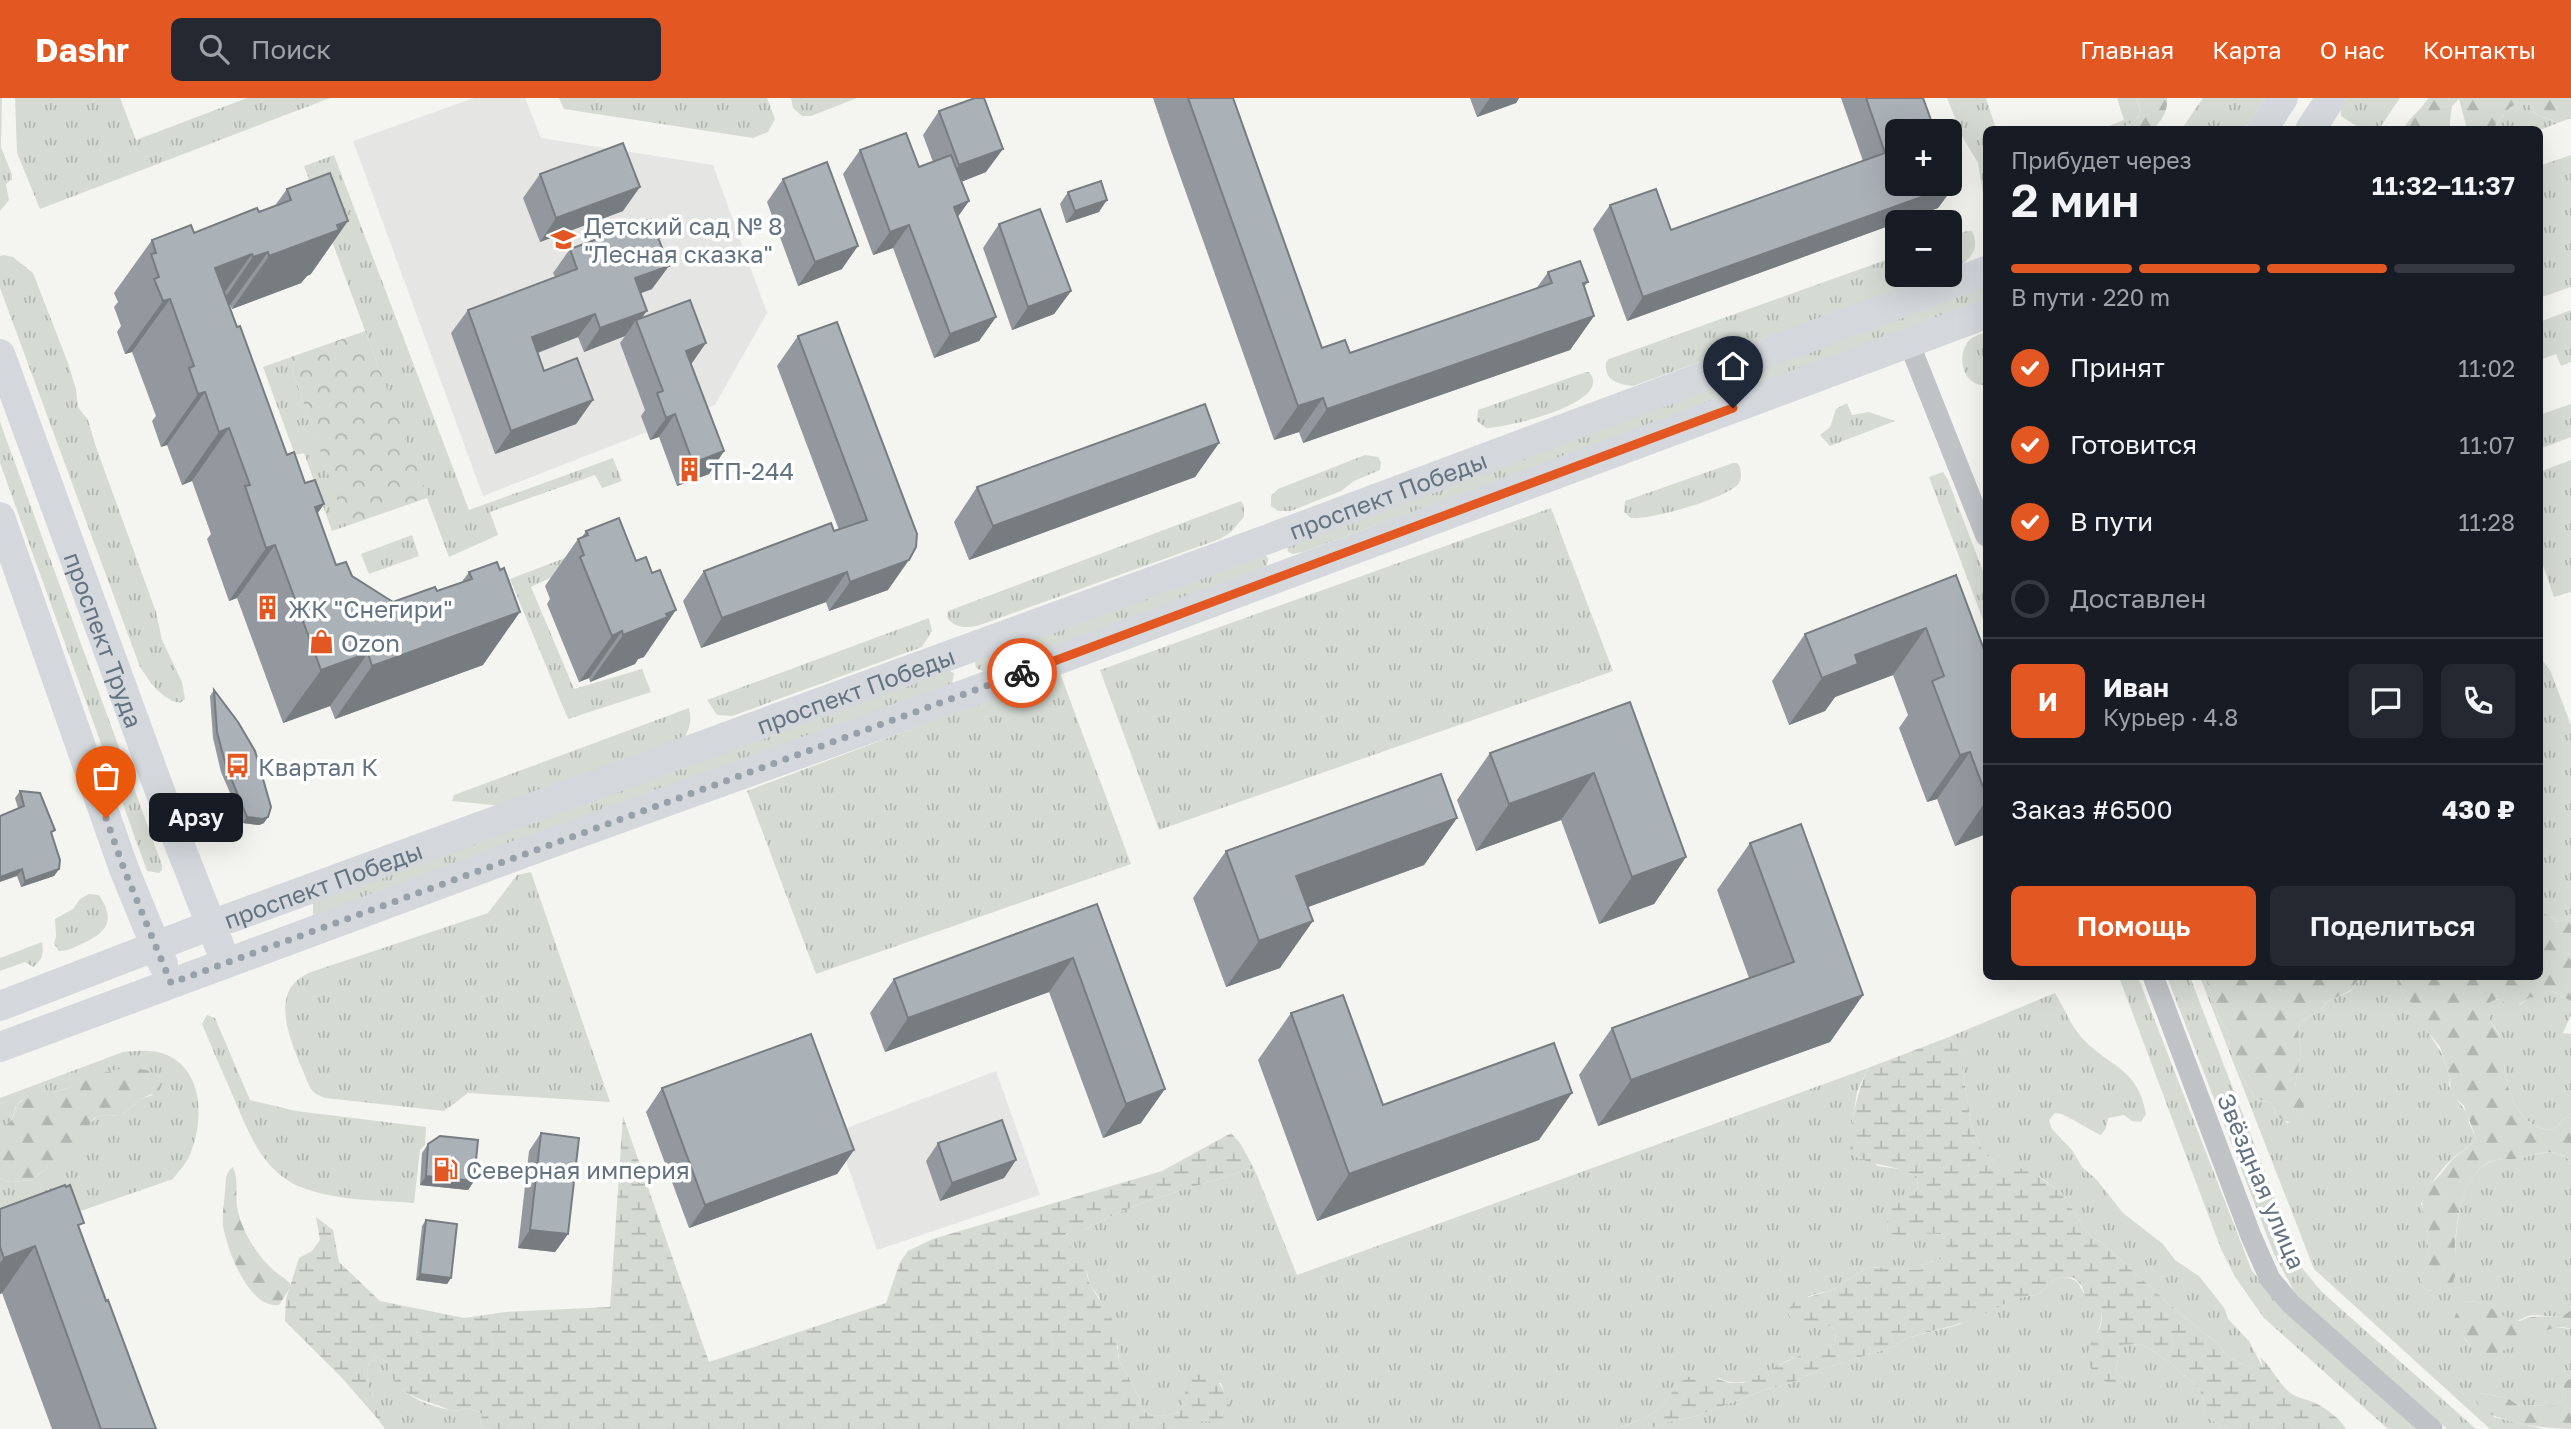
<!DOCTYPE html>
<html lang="ru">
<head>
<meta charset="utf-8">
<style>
	body { margin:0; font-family:"Golos Text",sans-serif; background:#242831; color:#f1f3f6; height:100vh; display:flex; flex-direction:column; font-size:26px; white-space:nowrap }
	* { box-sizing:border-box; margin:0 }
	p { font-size:23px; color:#9ea1a6 }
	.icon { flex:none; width:38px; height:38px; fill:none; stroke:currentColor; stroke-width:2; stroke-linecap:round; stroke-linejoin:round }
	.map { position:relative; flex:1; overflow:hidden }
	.sheet { position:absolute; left:1983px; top:28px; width:560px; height:854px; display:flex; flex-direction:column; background:#171b24; border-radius:10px; box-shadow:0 7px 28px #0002 }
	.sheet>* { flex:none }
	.controls { position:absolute; left:1885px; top:21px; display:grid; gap:14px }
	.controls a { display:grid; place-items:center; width:77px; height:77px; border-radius:10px; background:#171b24; box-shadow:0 7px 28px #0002; font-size:35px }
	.pin { position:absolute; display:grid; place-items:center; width:60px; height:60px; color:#fff; margin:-72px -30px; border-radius:50% 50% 50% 0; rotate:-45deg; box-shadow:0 0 7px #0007 }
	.pin .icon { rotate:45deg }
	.courier { position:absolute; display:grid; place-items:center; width:70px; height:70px; margin:-35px; border:5px solid #e35822; border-radius:50%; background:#fff; color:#222; box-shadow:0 2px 9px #0007 }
	.bubble { position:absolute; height:49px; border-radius:10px; background:#171b24; box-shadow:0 7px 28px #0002; font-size:23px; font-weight:600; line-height:49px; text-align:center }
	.summary em { font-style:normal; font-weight:600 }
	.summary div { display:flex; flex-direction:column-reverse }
	.summary { display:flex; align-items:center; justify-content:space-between; height:119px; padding:0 28px }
	h1 { font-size:46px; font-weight:600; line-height:52px }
	.bar { display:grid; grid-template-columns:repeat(4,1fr); gap:10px 7px; align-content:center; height:84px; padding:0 28px }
	.bar i { height:9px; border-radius:5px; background:#363941 }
	.bar .on { background:#e35822 }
	.bar p { grid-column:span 4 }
	.line { display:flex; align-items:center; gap:18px; padding:0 28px; border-top:2px solid #363941 }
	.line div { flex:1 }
	.round { display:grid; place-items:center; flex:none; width:74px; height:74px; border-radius:10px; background:#242831 }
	ol { padding:0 28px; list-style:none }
	li { display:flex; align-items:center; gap:21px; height:77px }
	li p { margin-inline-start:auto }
	li .icon { padding:7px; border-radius:50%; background:#e35822; color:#fff; stroke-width:4 }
	li:last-child { color:#9ea1a6 }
	li i { width:38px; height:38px; border:4px solid #363941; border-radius:50% }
	.primary-button { display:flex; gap:14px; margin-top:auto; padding:14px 28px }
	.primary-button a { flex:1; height:80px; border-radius:10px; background:#e35822; color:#fff; font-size:28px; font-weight:600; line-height:80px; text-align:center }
	.primary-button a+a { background:#242831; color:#f1f3f6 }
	header { display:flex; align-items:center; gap:42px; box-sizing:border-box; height:98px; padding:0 35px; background:#e35822; color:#fff }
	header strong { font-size:33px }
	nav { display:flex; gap:38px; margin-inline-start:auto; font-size:24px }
	.search { width:490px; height:63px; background:#242831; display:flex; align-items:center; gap:18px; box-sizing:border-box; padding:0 24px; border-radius:10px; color:#9ea1a6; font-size:26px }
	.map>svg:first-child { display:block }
	.built { fill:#e5e6e4 }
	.grass { fill:url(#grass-tufts) }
	.forest { fill:url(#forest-firs) }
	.wetland { fill:url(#wetland-marsh) }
	.park { fill:url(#park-crowns) }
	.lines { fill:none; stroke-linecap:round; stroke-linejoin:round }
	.street { stroke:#bfc3c6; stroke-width:21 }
	.secondary { stroke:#d4d8dc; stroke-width:30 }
	.wall { fill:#92989d }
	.shaded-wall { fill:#777c80 }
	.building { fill:#aab1b7; stroke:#777c80; stroke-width:2 }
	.done { stroke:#96a0a8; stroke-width:7; stroke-dasharray:0 12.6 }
	.route { stroke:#e35822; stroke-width:9 }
	.labels { text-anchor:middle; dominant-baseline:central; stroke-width:7; stroke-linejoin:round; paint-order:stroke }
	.poi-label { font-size:24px; fill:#637382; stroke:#fff; text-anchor:start }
	.street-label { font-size:24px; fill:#637382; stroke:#fff }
</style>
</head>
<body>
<header>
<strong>Dashr</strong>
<div class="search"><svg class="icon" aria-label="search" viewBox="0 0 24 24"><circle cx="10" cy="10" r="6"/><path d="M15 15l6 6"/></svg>Поиск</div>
<nav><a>Главная</a><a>Карта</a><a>О нас</a><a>Контакты</a></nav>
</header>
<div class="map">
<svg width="2571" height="1331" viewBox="0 0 2571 1331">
	<defs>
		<pattern id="grass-tufts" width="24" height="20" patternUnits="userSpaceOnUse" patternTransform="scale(1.75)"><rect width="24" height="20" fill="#d5dbd2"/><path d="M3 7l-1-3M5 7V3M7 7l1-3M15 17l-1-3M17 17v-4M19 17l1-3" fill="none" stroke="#b0b6b0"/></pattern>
		<pattern id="forest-firs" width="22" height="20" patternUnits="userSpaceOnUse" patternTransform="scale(1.75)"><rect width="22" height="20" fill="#d5dbd2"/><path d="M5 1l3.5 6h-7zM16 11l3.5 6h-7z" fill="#b0b6b0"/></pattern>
		<pattern id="wetland-marsh" width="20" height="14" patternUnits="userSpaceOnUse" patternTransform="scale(1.75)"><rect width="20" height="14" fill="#d5dbd2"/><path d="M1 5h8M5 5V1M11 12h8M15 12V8" fill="none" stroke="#b0b6b0"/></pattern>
		<pattern id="park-crowns" width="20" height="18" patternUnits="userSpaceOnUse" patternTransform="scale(1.75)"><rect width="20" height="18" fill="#d5dbd2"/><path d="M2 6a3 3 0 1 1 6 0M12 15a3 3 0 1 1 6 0" fill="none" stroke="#b0b6b0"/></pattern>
	</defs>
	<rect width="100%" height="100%" fill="#f4f5f0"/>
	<g class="built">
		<polygon points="474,0 525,0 541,40 713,67 767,215 715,307 687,318 690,327 650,342 647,334 483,398 353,43"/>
		<polygon points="996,973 1040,1097 877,1152 836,1034"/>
	</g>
	<g class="grass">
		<polygon points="0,0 2,0 1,49 12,77 12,81 6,86 9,102 0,113"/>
		<polygon points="15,0 120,0 136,42 247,0 330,0 40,111 17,55"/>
		<polygon points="559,0 767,0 775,21 768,34 753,40 564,11"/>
		<polygon points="791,0 857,0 811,18 802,18 793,10"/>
		<polygon points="1947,0 1986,0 1996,31 1986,32 1986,102 1983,95 1978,65 1963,40"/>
		<path d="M 2117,0 L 2136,0 L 2141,14 C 2133,31 2115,31 2098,32 L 2124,22 Z"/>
		<polygon points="2203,0 2265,0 2245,31 2181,32"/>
		<polygon points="2347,0 2400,0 2379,31 2361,31 2341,18 2341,9"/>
		<path d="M 2520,5 L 2530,7 C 2535,21 2547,19 2558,25 L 2539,32 L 2493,32 L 2509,8 Z"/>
		<polygon points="334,57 469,412 613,360 622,383 602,390 595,377 490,414 498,437 449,459 427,400 332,433 304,355 295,357 263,269 288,260 340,408 420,381 304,68"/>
		<polygon points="2571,57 2571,189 2539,200 2539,68"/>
		<path d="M 1967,133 L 1972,133 C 1982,153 1966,166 1950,173 L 1950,139 Z"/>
		<path d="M 4,157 L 13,159 L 33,175 L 68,265 L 76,291 L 78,309 L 88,322 L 96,349 L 156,514 L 162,542 L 182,584 L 185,601 L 180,605 C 161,601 150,584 140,569 L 0,190 L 0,158 Z"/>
		<path d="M 1897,158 L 1897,177 L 1939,177 L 1633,288 C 1618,286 1604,283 1606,265 L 1609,261 Z"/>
		<polygon points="1986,188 1986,204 1303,454 1293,456 1288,454 1287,448"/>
		<polygon points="2571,212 2571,264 2561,268 2556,256 2539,262 2539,224"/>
		<path d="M 1986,234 L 1986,287 C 1965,289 1956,262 1967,245 C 1970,239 1979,237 1986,234 Z"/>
		<path d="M 1586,274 L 1589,274 C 1616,305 1505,330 1486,330 L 1477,323 L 1478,312 Z"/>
		<polygon points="1847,305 1852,317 1869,314 1895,323 1830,348 1820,337 1830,329 1836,311"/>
		<polygon points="2571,306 2571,339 2539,351 2539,317"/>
		<polygon points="0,324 162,767 162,772 159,775 147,773 0,365"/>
		<polygon points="1365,357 1378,359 1381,364 1380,372 1354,383 1341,393 1291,413 1278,413 1271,408 1271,398 1278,391"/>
		<polygon points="2571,362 2571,494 2554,499 2539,456 2539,374"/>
		<path d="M 1733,365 L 1737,365 L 1740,369 C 1741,374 1742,380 1739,385 C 1729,400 1651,422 1631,420 L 1624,414 L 1625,403 Z"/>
		<polygon points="1943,374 1948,382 1986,481 1986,530 1929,379"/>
		<path d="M 1241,403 L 1244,408 L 1244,419 L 1231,434 L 1220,441 L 977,528 C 965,530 954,530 947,519 L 948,513 Z"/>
		<polygon points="1551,410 1613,573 1159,732 1100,572"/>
		<polygon points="412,437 419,458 369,476 361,456"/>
		<polygon points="583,453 585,463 531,489 574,591 642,571 651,594 568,621 510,481"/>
		<polygon points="1265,457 1268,460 1267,468 985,574 976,570 975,562"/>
		<polygon points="929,520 932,533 922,549 732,618 717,617 707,602"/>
		<polygon points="2539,558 2550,572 2571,627 2571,816 2565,822 2556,824 2549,817 2539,815"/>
		<polygon points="945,571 954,575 952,586 314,818 313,816 313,805"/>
		<polygon points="1060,575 1131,766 816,876 747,693"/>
		<path d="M 689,610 C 692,621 690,632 683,641 L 503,708 L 452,703 L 454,697 Z"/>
		<path d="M 531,774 L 610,1004 L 468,995 L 444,1013 L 325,1000 L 316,996 L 310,990 C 297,955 261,894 311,874 L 488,815 L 517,777 Z"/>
		<path d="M 89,796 L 99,797 C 114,820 110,832 86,844 C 77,848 69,853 59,853 L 54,846 L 56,838 L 55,821 L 73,811 L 80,801 Z"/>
		<path d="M 42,844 C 44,854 43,862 33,869 L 25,864 L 0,873 L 0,860 Z"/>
		<polygon points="2119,879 2138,879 2252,1173 2284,1209 2420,1331 2388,1331 2264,1220 2235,1179 2221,1151"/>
		<polygon points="2167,879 2190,879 2302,1170 2322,1194 2476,1331 2447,1331 2305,1206 2294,1193 2274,1156"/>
		<path d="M 2200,879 L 2205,879 L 2221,925 L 2227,931 L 2229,948 L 2242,979 L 2255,1000 L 2271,1005 L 2275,1014 L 2287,1025 L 2296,1023 L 2302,1016 L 2295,990 L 2301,953 L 2298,935 L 2299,925 L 2321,911 L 2327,904 L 2351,893 L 2360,879 L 2396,879 L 2406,901 L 2420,910 L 2424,917 L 2428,934 L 2442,956 L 2450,979 L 2449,988 L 2457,1002 L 2468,1016 L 2469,1025 L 2476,1040 C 2470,1050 2462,1052 2454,1059 C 2441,1071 2427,1089 2421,1106 L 2430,1129 L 2426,1137 L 2431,1162 L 2421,1178 L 2420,1186 L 2426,1192 L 2434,1193 L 2455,1181 C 2455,1148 2454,1083 2488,1065 C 2497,1060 2509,1061 2520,1060 C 2541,1057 2551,1048 2571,1063 L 2571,1212 C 2567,1217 2568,1216 2562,1218 C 2552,1221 2540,1215 2528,1218 C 2522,1220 2520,1224 2512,1222 C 2494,1218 2488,1202 2466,1203 L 2460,1210 L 2455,1226 L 2470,1248 L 2493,1256 L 2551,1229 L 2571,1231 L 2571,1280 L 2564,1285 L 2562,1302 L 2555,1307 L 2526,1308 L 2516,1306 L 2508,1300 L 2479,1295 L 2494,1319 L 2543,1331 L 2555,1331 L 2490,1331 L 2314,1171 Z"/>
		<path d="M 2552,893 L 2571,903 L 2571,917 L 2563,935 L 2571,936 L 2571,1016 L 2563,1021 L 2555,1031 C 2524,1035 2510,1001 2505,976 C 2503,963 2505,951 2500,938 C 2497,929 2480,915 2489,905 C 2496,897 2512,905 2520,907 L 2530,898 Z"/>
		<path d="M 2055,895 C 2065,911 2071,929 2084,942 C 2111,970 2138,970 2146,1016 L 2141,1024 L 2132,1023 L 2124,1017 L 2108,1020 L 2106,1030 L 2101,1037 C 2088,1032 2066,1015 2055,1015 L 2049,1022 L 2052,1031 L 2072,1052 L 2082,1069 L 2097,1082 L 2123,1115 L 2163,1146 L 2175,1162 L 2199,1178 L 2225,1211 L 2228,1221 L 2249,1243 L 2263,1270 C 2244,1269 2229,1263 2218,1246 L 2176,1212 L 2112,1154 L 2086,1133 L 2062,1095 L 2040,1079 L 1991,1061 L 1984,1055 L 1972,1031 L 1961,964 L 1961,956 L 1949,939 Z"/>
		<path d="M 207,917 L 215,920 L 250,1002 L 296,1013 L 426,1029 L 425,1047 L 420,1052 L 414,1105 C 379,1102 340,1103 306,1091 C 263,1077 249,1035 232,996 C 222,973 212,950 202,926 Z"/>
		<path d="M 123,954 C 137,953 154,951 167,957 C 205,974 204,1026 189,1059 C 185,1067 178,1074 173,1081 L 0,1141 L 0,1080 L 10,1084 L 33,1082 C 44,1068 67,1064 82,1053 L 87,1030 L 97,1018 L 122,1017 L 140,1001 L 153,997 L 111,973 L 68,990 L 21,1003 L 16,1007 C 13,1019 12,1026 0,1029 L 0,1000 Z"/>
		<path d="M 1868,970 L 1857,994 L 1852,1026 L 1877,1068 L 1905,1072 L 1918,1079 L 1917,1093 C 1897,1107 1884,1108 1888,1135 L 1931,1134 L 1945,1137 L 1948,1151 L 1938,1162 L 1925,1165 L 1920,1172 L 1869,1169 L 1833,1192 L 1808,1198 L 1810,1225 L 1824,1225 L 1836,1232 L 1835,1246 C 1821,1252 1808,1256 1794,1260 C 1768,1269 1747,1295 1719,1280 L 1671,1296 L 1662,1308 L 1652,1316 L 1618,1331 L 1168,1331 L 1178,1323 L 1194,1322 L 1225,1297 L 1221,1285 L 1185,1284 L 1185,1299 L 1179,1314 C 1164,1319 1156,1320 1142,1312 L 1139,1299 L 1119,1262 L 1118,1249 L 1099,1199 L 1090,1187 L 1087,1174 L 1060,1141 L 1072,1132 L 1085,1132 L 1113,1117 L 1147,1103 L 1254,1070 L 1297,1177 Z"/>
		<path d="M 2063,1179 C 2083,1182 2077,1189 2088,1200 C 2092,1204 2097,1207 2101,1212 C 2104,1238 2085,1243 2090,1269 L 2123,1280 L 2116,1273 L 2120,1247 L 2141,1246 L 2171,1265 L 2197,1289 L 2203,1299 L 2206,1319 L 2227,1331 L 1649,1331 L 1668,1324 L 1697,1318 L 1764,1292 L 1791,1285 L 1819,1272 L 1893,1249 L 1907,1240 L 1958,1227 L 2014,1201 L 2039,1196 L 2054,1182 Z"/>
		<path d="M 379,1259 L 388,1266 C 392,1294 424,1307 450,1312 C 466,1315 466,1305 482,1316 L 480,1326 L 485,1331 L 385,1331 L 376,1319 L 381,1326 C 373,1300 363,1293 369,1264 Z"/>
	</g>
	<g class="forest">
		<path d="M 2136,0 L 2167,0 C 2168,14 2162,22 2153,31 L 2121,31 L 2138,20 L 2141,13 Z"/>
		<path d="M 2428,0 L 2571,0 L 2571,20 L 2558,25 C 2547,19 2536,21 2530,7 C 2508,1 2504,18 2493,31 L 2467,31 L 2459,1 L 2452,8 L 2449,31 L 2403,31 C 2410,19 2421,12 2428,0 Z"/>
		<path d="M 2539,815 L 2549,817 L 2556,824 L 2565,822 L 2571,816 L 2571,903 L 2552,893 L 2543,901 L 2530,899 L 2514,910 L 2507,909 L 2503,903 L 2497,901 L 2490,904 L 2487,914 C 2490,927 2501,935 2504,948 C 2506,957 2503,967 2505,976 C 2510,1001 2524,1035 2555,1031 L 2563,1021 L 2571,1016 L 2571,1063 C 2552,1048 2541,1056 2521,1060 C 2510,1062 2499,1060 2489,1064 C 2461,1078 2455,1128 2455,1156 C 2455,1166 2458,1179 2451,1187 C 2444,1195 2435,1193 2426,1192 L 2420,1186 L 2421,1178 L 2431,1162 L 2426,1137 L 2430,1129 C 2418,1109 2420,1095 2437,1080 C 2444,1074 2448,1065 2455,1059 C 2463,1052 2470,1050 2476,1040 L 2464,1008 L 2451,996 L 2450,979 L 2440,949 L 2428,934 L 2420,910 L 2406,901 L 2396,879 L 2539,878 Z"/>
		<path d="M 2205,879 L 2360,879 L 2351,892 L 2327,904 L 2321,911 L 2299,925 L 2298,935 L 2301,953 L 2295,990 L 2304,1007 L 2302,1016 L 2296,1024 C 2281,1025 2277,1018 2271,1005 L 2255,1000 L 2242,979 L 2229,948 L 2227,931 L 2221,925 Z"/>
		<path d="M 120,971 C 137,971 153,968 162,986 L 159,993 L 140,1001 L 122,1017 L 97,1018 C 82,1031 90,1043 82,1053 C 69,1068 44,1066 33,1082 L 10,1084 L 0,1080 L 0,1029 C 12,1026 14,1019 16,1007 C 31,996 51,996 68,990 C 86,983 100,974 120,971 Z"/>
		<path d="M 233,1069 C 239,1082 235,1095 237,1108 C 240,1130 256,1156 272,1171 C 278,1176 285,1180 290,1185 L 290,1190 L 279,1207 C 250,1211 229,1156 224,1133 C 221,1120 224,1107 225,1094 C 226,1085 224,1075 233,1069 Z"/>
		<path d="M 2466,1203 C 2488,1202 2499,1220 2520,1223 C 2537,1213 2560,1225 2571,1212 L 2571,1231 C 2542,1219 2499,1270 2475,1253 C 2470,1249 2468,1244 2465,1240 C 2462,1236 2457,1231 2455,1227 C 2452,1217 2460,1209 2466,1203 Z"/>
		<path d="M 2571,1280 L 2571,1331 C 2547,1331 2489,1325 2476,1304 L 2479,1295 L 2508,1300 L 2516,1306 L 2526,1308 L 2555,1307 L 2562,1302 L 2564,1285 Z"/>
	</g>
	<g class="wetland">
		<path d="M 1949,939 L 1961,956 L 1961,964 L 1972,1031 L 1984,1055 L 1991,1061 L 2032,1074 L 2062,1095 L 2086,1133 L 2112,1154 L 2176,1212 L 2218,1246 C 2228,1262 2244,1270 2263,1269 L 2260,1259 C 2273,1270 2278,1286 2292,1296 C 2298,1300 2306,1301 2313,1304 C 2323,1308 2341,1321 2346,1331 L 2227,1331 L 2206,1319 L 2203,1299 L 2197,1289 L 2171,1265 L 2141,1246 L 2120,1247 L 2116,1273 L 2123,1280 L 2123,1288 C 2104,1288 2080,1270 2090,1248 C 2096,1232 2104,1234 2101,1212 L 2085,1198 L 2082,1188 L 2074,1180 L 2063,1179 L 2054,1182 L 2039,1196 L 2014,1201 L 1973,1222 L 1907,1240 L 1893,1249 L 1819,1272 L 1791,1285 L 1764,1292 L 1697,1318 L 1668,1324 L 1649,1331 L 1618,1331 L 1652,1316 L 1662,1308 L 1679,1285 L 1692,1277 L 1705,1276 L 1729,1285 L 1743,1285 L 1794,1260 L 1835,1246 L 1836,1232 L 1824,1225 L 1794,1227 L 1787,1213 L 1795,1203 L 1833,1192 L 1869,1169 L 1920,1172 L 1925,1165 L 1938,1162 L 1947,1151 L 1944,1137 C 1925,1132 1907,1141 1888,1135 C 1884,1108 1896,1107 1917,1093 L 1918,1079 C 1897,1066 1872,1069 1850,1056 C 1850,1026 1856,997 1868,970 Z"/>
		<path d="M 623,1018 L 709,1264 L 886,1205 L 900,1164 L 908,1153 L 933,1141 L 1162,1073 L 1231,1035 L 1240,1045 L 1254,1070 L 1147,1103 L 1113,1117 L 1085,1132 L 1072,1132 L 1060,1141 L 1073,1151 L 1083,1162 L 1090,1187 L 1113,1223 L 1119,1262 L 1139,1299 L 1142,1312 C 1155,1320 1164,1319 1179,1314 L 1185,1299 L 1185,1284 C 1214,1262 1221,1288 1232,1311 L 1226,1324 L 1179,1323 L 1168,1331 L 485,1331 L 480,1326 L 482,1316 C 466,1305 466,1315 450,1312 C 449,1312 441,1308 440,1308 C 416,1300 392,1294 388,1266 L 379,1259 L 369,1264 C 363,1293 375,1302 383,1327 L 342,1280 L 285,1223 L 286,1201 L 299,1160 L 312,1153 L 320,1142 L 316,1119 L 333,1132 L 339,1164 L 380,1203 L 464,1220 L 505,1214 L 610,1209 Z"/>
	</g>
	<polygon class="park" points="365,233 428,399 346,427 288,260"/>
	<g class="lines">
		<g class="street">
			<polyline points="1909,245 1986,438"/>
			<polyline points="2153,878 2251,1138 2270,1181 2291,1206 2432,1331"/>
		</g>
		<g class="secondary">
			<polyline points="2262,32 2283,0"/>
			<polyline points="2310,32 2331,0"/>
			<path id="s1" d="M 0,256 L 180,748 L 219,847"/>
			<polyline points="0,419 124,771 163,866"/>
			<path id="s2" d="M 0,908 L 211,827 L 1271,440 L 1986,173"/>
			<polyline points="0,949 540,749 968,595 1986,216"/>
		</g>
	</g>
	<g class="wall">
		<polygon points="1153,0 1233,0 1322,250 1350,255 1536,191 1548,174 1588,184 1584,189 1594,218 1570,252 1303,345 1299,334 1274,342 1169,47"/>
		<polygon points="1470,0 1519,0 1516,5 1477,19"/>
		<polygon points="1841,0 1923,0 1955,87 1938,110 1627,223 1593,131 1610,107 1671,132 1863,63"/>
		<polygon points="939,13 986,74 961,84 969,103 958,118 996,219 979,243 934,260 893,150 873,157 843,76 860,52 919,69 933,64 923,37"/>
		<polygon points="330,75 311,176 307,178 301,185 232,211 230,207 229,208 287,357 305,385 324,406 317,416 336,467 393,504 437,493 461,485 469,474 497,464 483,567 335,621 330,608 283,625 237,500 229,503 207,441 211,436 192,383 182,387 167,347 161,349 152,323 156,318 132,254 125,256 117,234 121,228 114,209 118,204 114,195 152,142 194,135 274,109 287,91"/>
		<polygon points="540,76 623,113 540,144 523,100"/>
		<polygon points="783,81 842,171 798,188 767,104"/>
		<polygon points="1068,94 1099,114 1066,125 1060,106"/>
		<polygon points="999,126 1071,193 1054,216 1012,232 983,150"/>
		<polygon points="570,151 652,191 640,195 642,220 691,267 724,353 709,376 677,388 659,339 650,342 641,318 645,312 620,245 625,238 584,254 578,239 538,255 544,273 593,302 576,326 495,356 451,235 468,212 555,179 553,175"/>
		<polygon points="837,224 888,492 829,513 826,504 701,550 683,503 704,473 839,432 777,268 798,238"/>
		<polygon points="1219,345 1195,379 969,462 954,424 977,389"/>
		<polygon points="586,433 644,559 638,561 635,566 590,584 589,580 579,584 547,506 550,501 545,488 578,441 582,439"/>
		<polygon points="1956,477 1986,557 1986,736 1955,748 1937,701 1927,704 1899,630 1908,617 1893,577 1835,599 1825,613 1789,627 1772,583 1805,536"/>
		<polygon points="214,592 264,725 259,727 243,725 221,674 213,640 210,598"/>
		<polygon points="1630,604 1686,759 1654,806 1599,826 1561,722 1476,753 1457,702 1490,655"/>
		<polygon points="20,693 52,736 59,771 54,778 21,789 17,778 18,710 15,700"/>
		<polygon points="1457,720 1424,767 1308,809 1280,870 1226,889 1193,800 1226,753"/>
		<polygon points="1750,745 1863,897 1830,944 1598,1028 1579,977 1612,930 1749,880 1717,792"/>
		<polygon points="1097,806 1141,1025 1103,1040 1049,894 885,954 870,915 894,881"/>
		<polygon points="1291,915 1383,1007 1539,1042 1317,1123 1258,962"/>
		<polygon points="662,990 854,1052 837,1076 689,1130 646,1014"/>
		<polygon points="541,1035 568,1136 555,1154 518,1150 529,1053"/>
		<polygon points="938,1045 1016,1062 1004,1080 940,1103 926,1063"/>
		<polygon points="428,1046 474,1083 468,1092 420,1087 422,1055"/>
		<polygon points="0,1111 80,1131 156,1331 52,1331 2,1195 0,1196"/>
		<polygon points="426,1122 451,1180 447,1186 416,1182 422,1128"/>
	</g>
	<g class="shaded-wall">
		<polygon points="1490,0 1519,0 1516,5 1477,19"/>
		<polygon points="1003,51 986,74 943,91 959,67"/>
		<polygon points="1955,87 1938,110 1627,223 1643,199"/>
		<polygon points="640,89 623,113 540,144 556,120"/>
		<polygon points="1107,102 1099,114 1066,125 1075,113"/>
		<polygon points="969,103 952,127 954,109"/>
		<polygon points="348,123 311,176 307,178 301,185 232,211 269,158"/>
		<polygon points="909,127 893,150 873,157 890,134"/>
		<polygon points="858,148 842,171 798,188 815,164"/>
		<polygon points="268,154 230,207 216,213 253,159"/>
		<polygon points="252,156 214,209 215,170"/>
		<polygon points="669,168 652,191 618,204 635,180"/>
		<polygon points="1071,193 1054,216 1012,232 1028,209"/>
		<polygon points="170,201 132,254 125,256 163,203"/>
		<polygon points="647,213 637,226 636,222 625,238 584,254 600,230"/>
		<polygon points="595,216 578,239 515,263 532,239"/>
		<polygon points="1594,218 1570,252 1303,345 1327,311"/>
		<polygon points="996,219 979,243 934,260 950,236"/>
		<polygon points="706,245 690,268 686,253"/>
		<polygon points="205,294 167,347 161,349 198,296"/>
		<polygon points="1323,300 1299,334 1274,342 1298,308"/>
		<polygon points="593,302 576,326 495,356 511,333"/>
		<polygon points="675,316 659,339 650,342 666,320"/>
		<polygon points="229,330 192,383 182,387 219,334"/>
		<polygon points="1219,345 1195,379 969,462 993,428"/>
		<polygon points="724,353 709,376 677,388 693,365"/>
		<polygon points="324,406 287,459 315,409"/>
		<polygon points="275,447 237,500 229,503 266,450"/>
		<polygon points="909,462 888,492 829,513 850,484"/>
		<polygon points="847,474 826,504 701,550 722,520"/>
		<polygon points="676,512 644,559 638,561 635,566 590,584 623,537"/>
		<polygon points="520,514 483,567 335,621 372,568"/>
		<polygon points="1926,530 1893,577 1835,599 1825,613 1789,627 1822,580 1855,557"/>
		<polygon points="622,533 589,580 579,584 612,538"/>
		<polygon points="368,555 330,608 283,625 321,572"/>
		<polygon points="1970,654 1937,701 1927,704 1960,657"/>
		<polygon points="1594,675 1561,722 1476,753 1509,706"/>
		<polygon points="1986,703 1986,736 1955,748"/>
		<polygon points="247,719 268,719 264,725 259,727 243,725"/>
		<polygon points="1457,720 1424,767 1264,825 1296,778"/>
		<polygon points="1686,759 1654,806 1599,826 1632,779"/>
		<polygon points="22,771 17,778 0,784 0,779"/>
		<polygon points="59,771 54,778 21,789 25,783"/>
		<polygon points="1313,823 1280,870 1226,889 1259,843"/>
		<polygon points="1073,860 1049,894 885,954 908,920"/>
		<polygon points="1863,897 1830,944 1598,1028 1631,982"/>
		<polygon points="1165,991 1141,1025 1103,1040 1126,1006"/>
		<polygon points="1572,995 1539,1042 1317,1123 1349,1076"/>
		<polygon points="854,1052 837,1076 689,1130 705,1107"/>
		<polygon points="1016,1062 1004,1080 940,1103 952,1085"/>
		<polygon points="426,1078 474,1083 468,1092 420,1087"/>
		<polygon points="530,1132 568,1136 555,1154 518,1150"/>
		<polygon points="35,1148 2,1195 0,1196 0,1165 4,1160"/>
		<polygon points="420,1176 451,1180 447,1186 416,1182"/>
	</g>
	<g class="building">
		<polygon points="975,0 984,0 1003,51 959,67 939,13"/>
		<polygon points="1188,0 1233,0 1322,250 1345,242 1350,255 1552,185 1548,174 1580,163 1588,184 1583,185 1594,218 1327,311 1323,300 1298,308"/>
		<polygon points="1866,0 1923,0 1935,33 1897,33 1897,86 1950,86 1950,73 1955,87 1643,199 1610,107 1656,91 1671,132 1885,55"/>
		<polygon points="906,35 919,69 951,57 969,103 954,109 996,219 950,236 909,127 890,134 860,52"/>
		<polygon points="623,45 640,89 556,120 540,76"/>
		<polygon points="827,64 858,148 815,164 783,81"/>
		<polygon points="330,75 348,123 337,127 339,132 269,158 268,154 253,159 252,156 215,170 237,229 240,228 287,357 294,354 305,385 315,382 324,406 315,409 336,467 346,464 352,478 393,504 435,489 437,493 472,481 469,474 497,464 500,472 504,470 520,514 372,568 368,555 321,572 275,447 266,450 245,388 250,387 229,330 219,334 205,294 198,296 189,270 194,268 170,201 163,203 154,181 159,179 151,156 156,155 152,142 191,127 194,135 257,110 259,114 291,102 287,91"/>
		<polygon points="1101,83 1107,102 1075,113 1068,94"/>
		<polygon points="1040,111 1071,193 1028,209 999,126"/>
		<polygon points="651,121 669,168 635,180 647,213 600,230 595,216 532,239 544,273 577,260 593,302 511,333 468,212 577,171 570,151"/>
		<polygon points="690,202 706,245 686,253 724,353 693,365 675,316 666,320 657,295 663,293 636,222"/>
		<polygon points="837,224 917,436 916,449 909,462 850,484 847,474 722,520 704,473 831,425 834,433 867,422 798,238"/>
		<polygon points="1205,306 1219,345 993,428 977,389"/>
		<polygon points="619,420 636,463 646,459 652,475 660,472 676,512 666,516 668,519 623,537 622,533 612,538 580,459 584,457 578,441 588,437 586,433"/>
		<polygon points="1956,477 1986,557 1986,697 1970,654 1960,657 1932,583 1944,578 1926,530 1855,557 1858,566 1822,580 1805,536"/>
		<polygon points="214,592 238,624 255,653 271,709 268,719 263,721 247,719 226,668 217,634"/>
		<polygon points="1630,604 1686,759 1632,779 1594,675 1509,706 1490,655"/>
		<polygon points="1441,676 1457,720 1296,778 1313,823 1259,843 1226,753"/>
		<polygon points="20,693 40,695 55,732 51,734 60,762 59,771 25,783 22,771 0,779 0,718 24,708"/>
		<polygon points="1801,726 1863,897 1631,982 1612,930 1794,864 1750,745"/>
		<polygon points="1097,806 1165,991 1126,1006 1073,860 908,920 894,881"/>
		<polygon points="1343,897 1383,1007 1554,945 1572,995 1349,1076 1291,915"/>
		<polygon points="811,936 854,1052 705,1107 662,990"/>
		<polygon points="1002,1022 1016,1062 952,1085 938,1045"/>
		<polygon points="541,1035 579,1040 568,1136 530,1132"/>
		<polygon points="440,1038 478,1042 474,1083 426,1078 428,1046"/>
		<polygon points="65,1087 66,1089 70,1087 84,1125 78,1127 106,1203 108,1202 156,1331 101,1331 35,1148 4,1160 0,1149 0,1111"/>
		<polygon points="426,1122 457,1126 451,1180 420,1176"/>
	</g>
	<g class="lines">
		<polyline class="done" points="106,720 124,771 171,885 1022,575"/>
		<polyline class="route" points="1022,575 1733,310"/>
	</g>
	<defs>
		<symbol id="school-bare" viewBox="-9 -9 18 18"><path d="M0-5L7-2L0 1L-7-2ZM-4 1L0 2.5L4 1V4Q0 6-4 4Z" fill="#e35822" stroke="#fff" stroke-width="2.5" paint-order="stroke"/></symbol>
		<symbol id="building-bare" viewBox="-9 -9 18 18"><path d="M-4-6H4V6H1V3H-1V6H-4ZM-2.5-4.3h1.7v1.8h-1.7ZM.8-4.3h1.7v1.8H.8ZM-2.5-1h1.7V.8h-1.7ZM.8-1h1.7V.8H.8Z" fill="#e35822" stroke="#fff" stroke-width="2.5" paint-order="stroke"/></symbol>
		<symbol id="shop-bare" viewBox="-9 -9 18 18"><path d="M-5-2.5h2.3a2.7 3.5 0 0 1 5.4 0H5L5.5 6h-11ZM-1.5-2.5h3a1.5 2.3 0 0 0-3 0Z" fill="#e35822" stroke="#fff" stroke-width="2.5" paint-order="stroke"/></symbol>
		<symbol id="bus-bare" viewBox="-9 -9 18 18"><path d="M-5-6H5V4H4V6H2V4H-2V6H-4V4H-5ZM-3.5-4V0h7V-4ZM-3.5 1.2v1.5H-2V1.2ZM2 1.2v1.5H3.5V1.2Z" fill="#e35822" stroke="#fff" stroke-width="2.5" paint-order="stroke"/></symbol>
		<symbol id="fuel-bare" viewBox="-9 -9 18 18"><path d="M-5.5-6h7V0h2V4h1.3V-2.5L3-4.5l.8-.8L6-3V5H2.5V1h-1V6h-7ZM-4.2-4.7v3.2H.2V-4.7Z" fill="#e35822" stroke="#fff" stroke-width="2.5" paint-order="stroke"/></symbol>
	</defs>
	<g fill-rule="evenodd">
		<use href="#school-bare" x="546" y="124" width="35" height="35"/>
		<use href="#building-bare" x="672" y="354" width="35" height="35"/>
		<use href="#building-bare" x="250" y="492" width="35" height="35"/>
		<use href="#shop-bare" x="304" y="526" width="35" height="35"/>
		<use href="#bus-bare" x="220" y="650" width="35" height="35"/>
		<use href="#fuel-bare" x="428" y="1054" width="35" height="35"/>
	</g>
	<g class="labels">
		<g class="poi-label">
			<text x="584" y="127">Детский сад № 8<tspan x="584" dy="28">"Лесная сказка"</tspan></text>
			<text x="709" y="372">ТП-244</text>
			<text x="288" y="510">ЖК "Снегири"</text>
			<text x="341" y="544">Ozon</text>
			<text x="258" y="668">Квартал К</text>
			<text x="466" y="1071">Северная империя</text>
		</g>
		<g class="street-label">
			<text stroke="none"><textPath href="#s2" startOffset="1479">проспект Победы</textPath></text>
			<text stroke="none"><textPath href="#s1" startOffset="304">проспект Труда</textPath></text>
			<text stroke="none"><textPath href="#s2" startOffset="912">проспект Победы</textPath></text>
			<text stroke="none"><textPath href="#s2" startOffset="345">проспект Победы</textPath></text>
			<text transform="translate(2262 1083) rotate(67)">Звёздная улица</text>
		</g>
	</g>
</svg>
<div class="controls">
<a>+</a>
<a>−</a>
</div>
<div class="pin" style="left:106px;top:720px;background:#ea580c"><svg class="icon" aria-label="bag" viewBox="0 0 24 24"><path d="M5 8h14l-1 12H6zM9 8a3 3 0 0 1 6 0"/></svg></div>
<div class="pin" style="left:1733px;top:310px;background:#1f2937"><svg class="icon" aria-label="home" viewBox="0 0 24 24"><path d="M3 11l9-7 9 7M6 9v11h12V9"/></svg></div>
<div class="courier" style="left:1022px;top:575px"><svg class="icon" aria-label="bike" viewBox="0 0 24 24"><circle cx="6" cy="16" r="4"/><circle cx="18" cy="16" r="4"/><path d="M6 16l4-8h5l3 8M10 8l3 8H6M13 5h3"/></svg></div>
<div class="bubble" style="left:149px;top:695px;width:94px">Арзу</div>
<section class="sheet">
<div class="summary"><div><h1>2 мин</h1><p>Прибудет через</p></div><em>11:32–11:37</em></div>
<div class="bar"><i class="on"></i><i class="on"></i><i class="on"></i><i></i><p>В пути · 220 m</p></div>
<ol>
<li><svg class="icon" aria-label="check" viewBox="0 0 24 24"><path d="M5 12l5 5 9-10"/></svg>Принят<p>11:02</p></li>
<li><svg class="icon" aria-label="check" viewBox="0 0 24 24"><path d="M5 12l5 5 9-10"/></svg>Готовится<p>11:07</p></li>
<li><svg class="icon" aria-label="check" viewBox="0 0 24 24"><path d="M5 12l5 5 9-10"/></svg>В пути<p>11:28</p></li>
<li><i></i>Доставлен</li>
</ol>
<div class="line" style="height:126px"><b class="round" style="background:#e35822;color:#fff">И</b><div><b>Иван</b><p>Курьер · 4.8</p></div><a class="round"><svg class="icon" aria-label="chat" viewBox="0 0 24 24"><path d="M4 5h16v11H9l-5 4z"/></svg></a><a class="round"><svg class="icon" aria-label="phone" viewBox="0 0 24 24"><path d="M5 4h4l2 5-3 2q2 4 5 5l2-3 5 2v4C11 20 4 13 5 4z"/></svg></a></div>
<div class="line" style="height:91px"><div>Заказ #6500</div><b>430 ₽</b></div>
<div class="primary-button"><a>Помощь</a><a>Поделиться</a></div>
</section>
</div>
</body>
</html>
